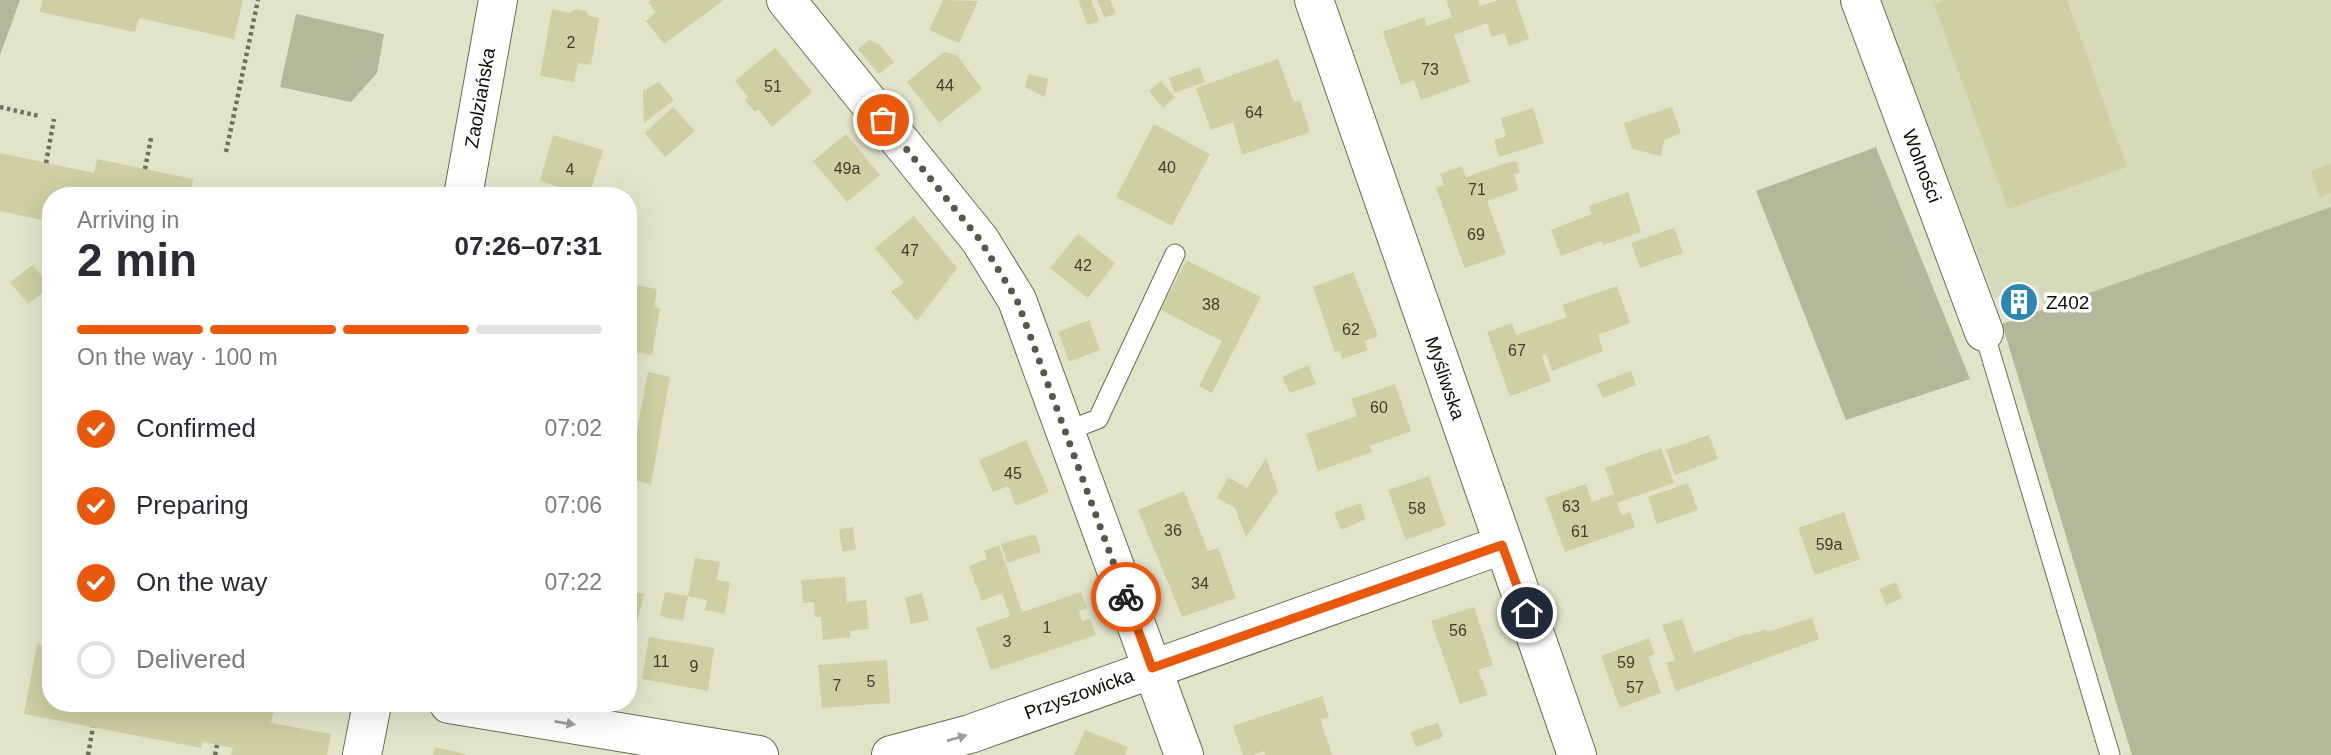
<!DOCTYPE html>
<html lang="en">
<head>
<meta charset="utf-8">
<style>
	body { margin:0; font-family:Arial,sans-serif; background:#f2f2f3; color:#2b2b33; height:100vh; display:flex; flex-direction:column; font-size:26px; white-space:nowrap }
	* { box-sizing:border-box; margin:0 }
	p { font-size:23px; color:#7c7c81 }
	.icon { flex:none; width:38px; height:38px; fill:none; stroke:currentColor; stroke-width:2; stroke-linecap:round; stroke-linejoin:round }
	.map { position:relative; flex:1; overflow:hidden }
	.details { position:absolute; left:42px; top:187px; width:595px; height:525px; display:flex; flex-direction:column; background:#fff; border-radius:28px; box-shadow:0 7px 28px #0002 }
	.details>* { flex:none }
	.pin { position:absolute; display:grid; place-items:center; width:60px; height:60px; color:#fff; margin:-30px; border:4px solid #fff; border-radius:50%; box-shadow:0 2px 7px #0007 }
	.courier { position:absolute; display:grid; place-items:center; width:70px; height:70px; margin:-35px; border:5px solid #ea580c; border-radius:50%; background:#fff; color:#222; box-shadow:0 2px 9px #0007 }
	.headline em { font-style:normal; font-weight:600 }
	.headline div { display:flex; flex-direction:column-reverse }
	.headline { display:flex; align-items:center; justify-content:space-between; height:119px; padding:0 35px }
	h1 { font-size:46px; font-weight:600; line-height:52px }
	.bar { display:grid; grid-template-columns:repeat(4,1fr); gap:10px 7px; align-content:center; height:84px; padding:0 35px }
	.bar i { height:9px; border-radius:5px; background:#e1e1e2 }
	.bar .active { background:#ea580c }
	.bar p { grid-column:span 4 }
	ol { padding:0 35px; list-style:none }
	li { display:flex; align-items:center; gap:21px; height:77px }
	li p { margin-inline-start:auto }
	li .icon { padding:7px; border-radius:50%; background:#ea580c; color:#fff; stroke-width:4 }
	li:last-child { color:#7c7c81 }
	li i { width:38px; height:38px; border:4px solid #e1e1e2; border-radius:50% }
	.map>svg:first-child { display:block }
	.built { fill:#d7dab9 }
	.green { fill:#b5b79a }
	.building { fill:#cdd0a2 }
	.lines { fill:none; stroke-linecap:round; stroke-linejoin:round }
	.lane-casing { stroke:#6a6c55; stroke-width:21 }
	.street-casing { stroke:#6a6c55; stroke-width:40 }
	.path { stroke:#6e6f5f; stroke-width:4.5; stroke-dasharray:3.5 3.5; stroke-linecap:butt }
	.lane { stroke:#fff; stroke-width:19 }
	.street { stroke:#fff; stroke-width:38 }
	.oneway { fill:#9e9e9b }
	.done { stroke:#58584a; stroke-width:7; stroke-dasharray:0 12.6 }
	.route { stroke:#ea580c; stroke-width:9 }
	.labels { text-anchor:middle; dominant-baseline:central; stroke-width:7; stroke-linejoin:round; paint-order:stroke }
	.number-label { font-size:16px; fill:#3d3e2c }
	.street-label { font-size:19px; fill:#0d0d05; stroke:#fff }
	.poi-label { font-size:19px; fill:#0d0d05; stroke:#fff; text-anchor:start }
</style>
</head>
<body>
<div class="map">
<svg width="2331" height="755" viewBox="0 0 2331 755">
	<rect width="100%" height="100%" fill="#e2e4ca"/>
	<polygon class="built" points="1880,0 2331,0 2331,207 2045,309 2036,284 1994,298"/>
	<g class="green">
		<polygon points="0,0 20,0 0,55"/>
		<polygon points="296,14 384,34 377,73 351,102 280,87"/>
		<polygon points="1876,147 1970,379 1846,420 1756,191"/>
		<polygon points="2331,207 2331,755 2132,755 2002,324"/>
	</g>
	<g class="building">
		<polygon points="42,0 243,0 234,39 139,18 135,32 40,12"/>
		<polygon points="651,0 724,0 664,44 646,21 656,12 648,2"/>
		<polygon points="943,0 978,1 959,43 929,30"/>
		<polygon points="1078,0 1091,0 1099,21 1088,25"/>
		<polygon points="1097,0 1110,0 1116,13 1105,18"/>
		<polygon points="1446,0 1478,0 1480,6 1498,0 1516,0 1529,39 1509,46 1504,33 1492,37 1487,23 1454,35 1470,82 1421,100 1414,80 1401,85 1383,32 1424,17 1427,26 1452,17"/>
		<polygon points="1945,0 2067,0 2127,167 2008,209 1934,4"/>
		<polygon points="552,9 570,13 575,9 586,11 589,16 599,18 591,65 578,63 574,82 540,76"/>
		<polygon points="869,40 879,44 894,62 879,74 858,49"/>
		<polygon points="775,48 812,92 772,127 758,109 755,112 745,101 748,97 735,81"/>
		<polygon points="944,52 957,55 982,89 939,123 907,82"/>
		<polygon points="1278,59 1294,102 1300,100 1310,132 1242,155 1233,122 1211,130 1196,88"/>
		<polygon points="1200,67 1205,82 1175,93 1169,78"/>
		<polygon points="1028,74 1048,79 1045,97 1025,87"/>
		<polygon points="1161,81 1175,97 1163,108 1149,91"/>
		<polygon points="659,82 674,100 644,123 643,91"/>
		<polygon points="673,107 695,131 665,157 645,133"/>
		<polygon points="1672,107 1681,133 1664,140 1661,156 1632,149 1624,123"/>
		<polygon points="1533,108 1544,143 1499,157 1494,140 1506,136 1501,118"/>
		<polygon points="1154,124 1210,154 1172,226 1116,197"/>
		<polygon points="846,134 880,175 847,202 813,161"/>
		<polygon points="553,135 603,150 589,196 540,181"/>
		<polygon points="0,153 94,173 97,159 193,179 190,196 51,196 51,222 0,211"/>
		<polygon points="1509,162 1517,162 1520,172 1514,175 1518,190 1487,201 1506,254 1465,268 1436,188 1444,185 1440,174 1462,166 1466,177"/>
		<polygon points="2331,164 2331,193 2320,197 2311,171"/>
		<polygon points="1628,192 1641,232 1603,245 1602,241 1561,256 1551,230 1592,214 1589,206"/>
		<polygon points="914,216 957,268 917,321 891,292 904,283 875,248"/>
		<polygon points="1674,228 1683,253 1640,268 1631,243"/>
		<polygon points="1078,234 1115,263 1088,298 1050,268"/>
		<polygon points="1186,260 1261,297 1212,393 1199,386 1222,341 1161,310"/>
		<polygon points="33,265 50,287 28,304 10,282"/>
		<polygon points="1353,272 1378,336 1365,341 1368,350 1342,359 1340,351 1335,352 1313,287"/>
		<polygon points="628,284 657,289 654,307 660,308 652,355 628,351"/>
		<polygon points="2028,285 2037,310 2011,320 2002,295"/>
		<polygon points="1617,286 1630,323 1598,335 1603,351 1552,371 1546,354 1542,356 1551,381 1510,396 1487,332 1512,323 1516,335 1567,317 1562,305"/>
		<polygon points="1089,320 1100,350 1069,362 1058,332"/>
		<polygon points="1308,365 1316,384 1290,393 1282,377"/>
		<polygon points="1631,371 1636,385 1603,398 1597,384"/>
		<polygon points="648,372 670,377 651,484 628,479 628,429 637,431"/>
		<polygon points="1395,384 1411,431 1370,446 1372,452 1318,471 1306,434 1357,416 1351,399"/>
		<polygon points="1709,435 1718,459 1675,475 1666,450"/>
		<polygon points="1026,440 1049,492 1016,506 1008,486 993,492 979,460"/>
		<polygon points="1661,448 1674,483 1617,503 1622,515 1630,512 1635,527 1565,552 1545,498 1586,484 1592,502 1614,494 1605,468"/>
		<polygon points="1266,458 1278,491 1246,537 1235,508 1217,498 1228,477 1247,488"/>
		<polygon points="1429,476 1446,525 1406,540 1388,490"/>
		<polygon points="1688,483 1698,510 1657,524 1648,497"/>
		<polygon points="1184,491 1208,551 1218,548 1236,598 1182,617 1138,510"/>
		<polygon points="1360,503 1366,519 1341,530 1334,513"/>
		<polygon points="1844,512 1860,559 1815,575 1798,528"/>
		<polygon points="853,527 856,550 842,551 839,529"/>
		<polygon points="1035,534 1041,552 1007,563 1001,544"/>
		<polygon points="999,545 1022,612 1081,592 1087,608 1079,611 1082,621 1090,618 1096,635 991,670 976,628 1010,616 1002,593 982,601 969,566 987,559 984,551"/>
		<polygon points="695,558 720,562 717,580 730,582 725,614 705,610 707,600 688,596"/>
		<polygon points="845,577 847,602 866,600 869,629 850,631 850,637 823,640 821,617 815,617 814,602 803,603 801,580"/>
		<polygon points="1896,582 1902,598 1886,605 1879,589"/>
		<polygon points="628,591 644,594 637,622 628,620"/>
		<polygon points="665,592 688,596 683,621 660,616"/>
		<polygon points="922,593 929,620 911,624 905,598"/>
		<polygon points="1474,607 1493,665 1478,670 1488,695 1460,704 1431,621"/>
		<polygon points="1812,618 1819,639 1676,691 1666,663 1675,660 1662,625 1682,619 1694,653 1748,633 1749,635 1766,629 1767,632"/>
		<polygon points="649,637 714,648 708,691 642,679"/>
		<polygon points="1649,638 1655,654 1648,657 1661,693 1620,708 1601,656"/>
		<polygon points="37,644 51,647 51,704 275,704 271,723 331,734 327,755 231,755 233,748 203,742 201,748 24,714"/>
		<polygon points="887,660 890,703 822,708 818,665"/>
		<polygon points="1322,696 1329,717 1320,719 1332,755 1265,755 1264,751 1253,755 1243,755 1233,726"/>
		<polygon points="1438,723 1443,737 1416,747 1410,732"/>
		<polygon points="1085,730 1128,747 1125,755 1074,755"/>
		<polygon points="435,747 466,754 466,755 433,755"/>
	</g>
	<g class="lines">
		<defs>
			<g id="lane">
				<polyline points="1984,332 2110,755"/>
				<polyline points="1064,432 1098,419 1175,254"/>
			</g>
			<g id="street">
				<polyline points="786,0 980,240 1017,300 1184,755"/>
				<polyline points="1314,0 1577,755"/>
				<polyline points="1860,0 1984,332"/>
				<polyline points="463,196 498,0"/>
				<polyline points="449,704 759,755"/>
				<polyline points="362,755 372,704"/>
				<polyline points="891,755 970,734 1502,545"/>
			</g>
		</defs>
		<use href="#lane" class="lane-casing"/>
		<use href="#street" class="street-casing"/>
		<g class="path">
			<polyline points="0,107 39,116"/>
			<polyline points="226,152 258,0"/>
			<polyline points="46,163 54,119"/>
			<polyline points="145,169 151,138"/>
			<polyline points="88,755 93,727"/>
			<polyline points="215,755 217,745"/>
		</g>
		<use href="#lane" class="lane"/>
		<use href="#street" class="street"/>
	</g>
	<defs><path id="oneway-solid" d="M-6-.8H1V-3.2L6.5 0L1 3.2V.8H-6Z" transform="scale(1.75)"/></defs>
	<g class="oneway">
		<use href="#oneway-solid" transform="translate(565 723) rotate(9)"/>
		<use href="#oneway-solid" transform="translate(957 738) rotate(-16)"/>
	</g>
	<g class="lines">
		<polyline class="done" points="883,120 980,240 1017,300 1126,597"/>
		<polyline class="route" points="1126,597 1152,668 1502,545 1527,613"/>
	</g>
	<defs>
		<symbol id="building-disc" viewBox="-11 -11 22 22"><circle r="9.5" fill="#2b88b4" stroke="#fff"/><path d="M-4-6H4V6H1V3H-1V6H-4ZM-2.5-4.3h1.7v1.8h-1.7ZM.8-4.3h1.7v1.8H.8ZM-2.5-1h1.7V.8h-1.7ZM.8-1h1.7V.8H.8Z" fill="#fff"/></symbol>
	</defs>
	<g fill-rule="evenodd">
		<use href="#building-disc" x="1997" y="280" width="44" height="44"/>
	</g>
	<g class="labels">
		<g class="number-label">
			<text x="571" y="42">2</text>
			<text x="1430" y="69">73</text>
			<text x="945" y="85">44</text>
			<text x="773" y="86">51</text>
			<text x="1254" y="112">64</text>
			<text x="1167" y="167">40</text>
			<text x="847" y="168">49a</text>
			<text x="570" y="169">4</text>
			<text x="1477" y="189">71</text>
			<text x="1476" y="234">69</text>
			<text x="910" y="250">47</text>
			<text x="1083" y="265">42</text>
			<text x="1211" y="304">38</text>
			<text x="1351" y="329">62</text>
			<text x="1517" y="350">67</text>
			<text x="1379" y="407">60</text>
			<text x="1013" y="473">45</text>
			<text x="1571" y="506">63</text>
			<text x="1417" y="508">58</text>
			<text x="1173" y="530">36</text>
			<text x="1580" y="531">61</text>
			<text x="1829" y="544">59a</text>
			<text x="1200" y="583">34</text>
			<text x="1047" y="627">1</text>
			<text x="1458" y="630">56</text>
			<text x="1007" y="641">3</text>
			<text x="661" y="661">11</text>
			<text x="1626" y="662">59</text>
			<text x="694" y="666">9</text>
			<text x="871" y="681">5</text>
			<text x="837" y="685">7</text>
			<text x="1635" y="687">57</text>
		</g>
		<g class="street-label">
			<text transform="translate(480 98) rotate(-80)">Zaolziańska</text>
			<text transform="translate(1922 166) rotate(69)">Wolności</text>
			<text transform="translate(1445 378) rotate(71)">Myśliwska</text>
			<text transform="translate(1079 694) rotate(-20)">Przyszowicka</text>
		</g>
		<g class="poi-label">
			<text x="2046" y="302">Z402</text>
		</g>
	</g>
</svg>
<div class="pin" style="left:883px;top:120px;background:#ea580c"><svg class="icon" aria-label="bag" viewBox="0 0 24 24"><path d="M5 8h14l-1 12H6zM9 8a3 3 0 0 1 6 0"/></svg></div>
<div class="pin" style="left:1527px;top:613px;background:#1f2937"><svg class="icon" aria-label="home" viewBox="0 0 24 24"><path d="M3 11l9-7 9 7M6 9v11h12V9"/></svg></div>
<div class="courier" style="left:1126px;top:597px"><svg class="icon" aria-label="bike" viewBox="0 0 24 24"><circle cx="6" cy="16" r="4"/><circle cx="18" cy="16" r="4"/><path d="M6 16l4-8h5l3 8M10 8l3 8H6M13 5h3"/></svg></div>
<section class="details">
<div class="headline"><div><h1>2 min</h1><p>Arriving in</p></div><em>07:26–07:31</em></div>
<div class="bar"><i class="active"></i><i class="active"></i><i class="active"></i><i></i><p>On the way · 100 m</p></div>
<ol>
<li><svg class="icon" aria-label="check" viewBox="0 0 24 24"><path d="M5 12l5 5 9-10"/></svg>Confirmed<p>07:02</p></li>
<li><svg class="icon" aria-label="check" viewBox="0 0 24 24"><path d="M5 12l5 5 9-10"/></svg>Preparing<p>07:06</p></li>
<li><svg class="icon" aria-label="check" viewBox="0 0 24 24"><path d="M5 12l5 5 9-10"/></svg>On the way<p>07:22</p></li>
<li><i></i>Delivered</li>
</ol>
</section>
</div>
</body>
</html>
